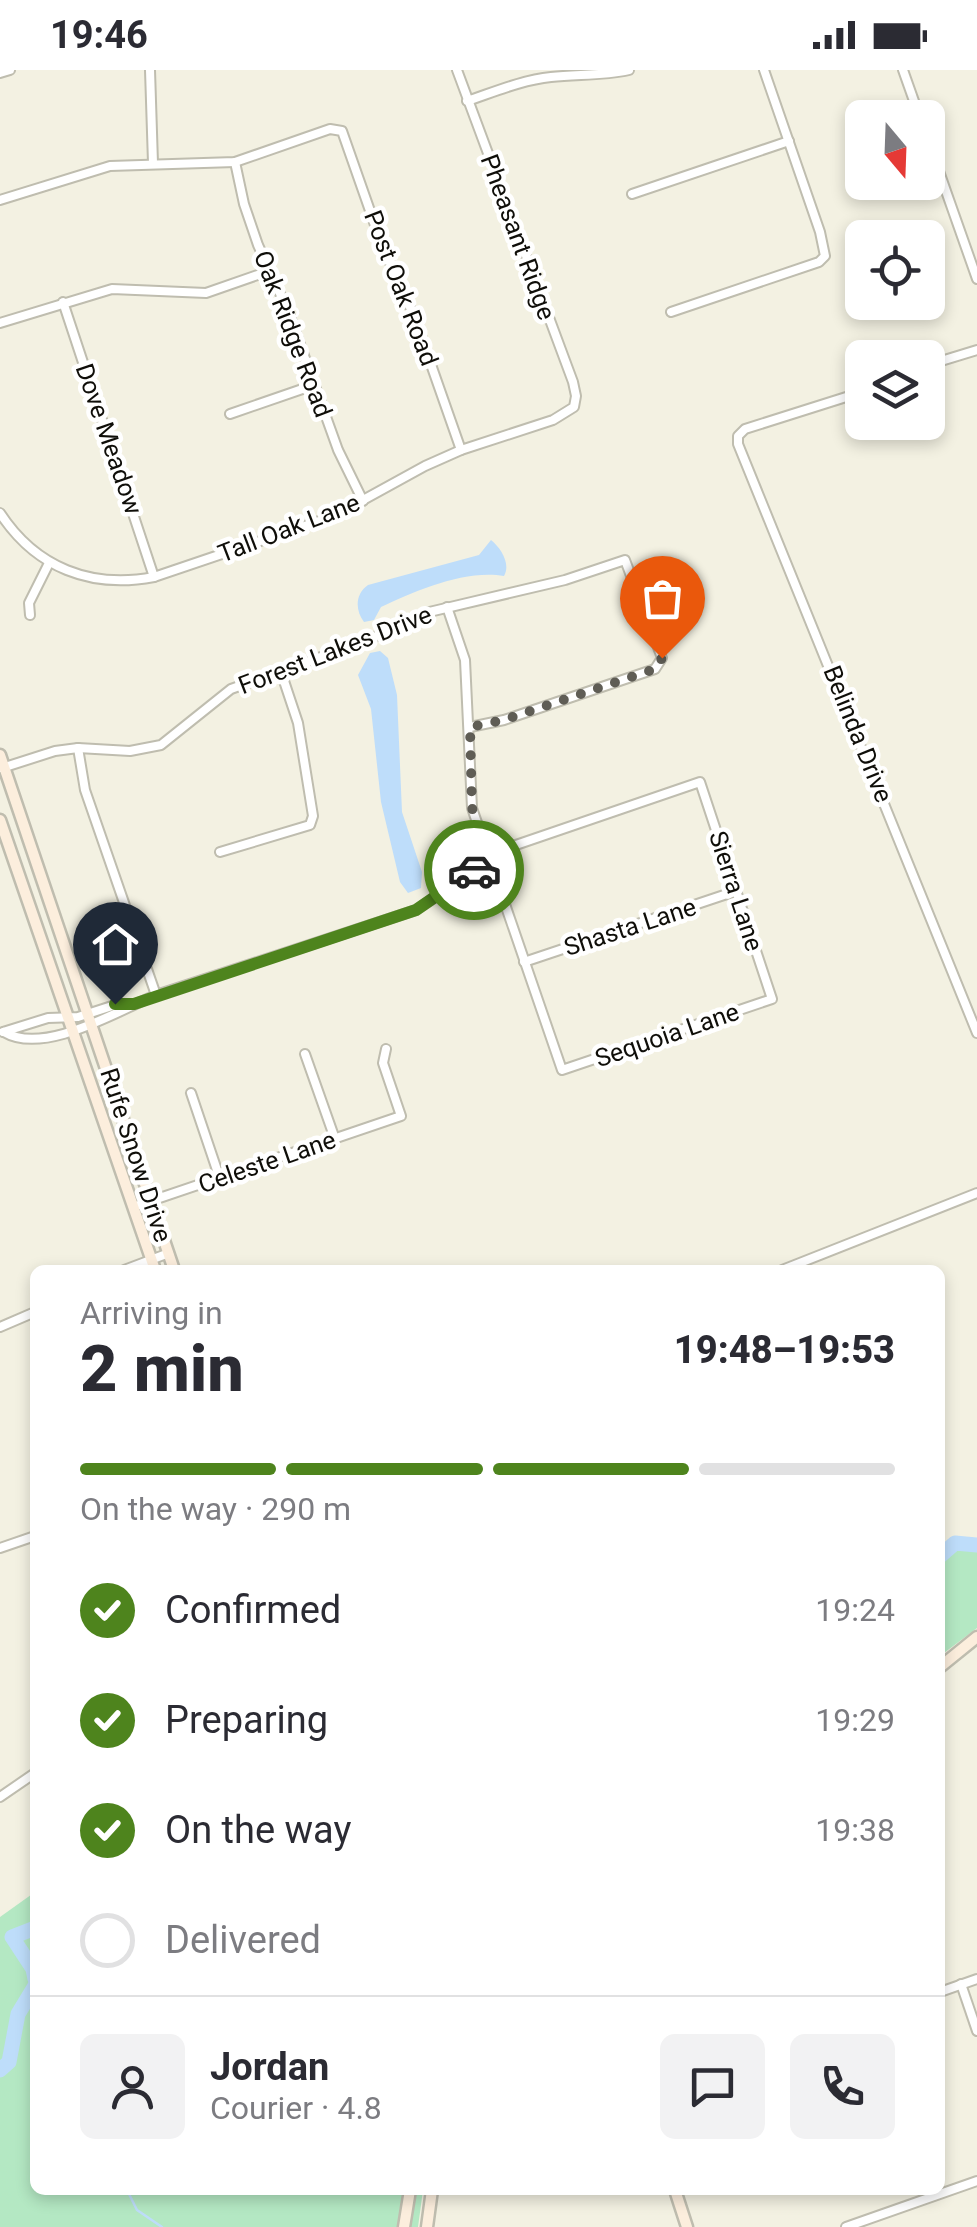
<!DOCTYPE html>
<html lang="en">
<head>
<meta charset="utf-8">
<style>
	body { margin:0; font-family:Roboto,sans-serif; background:#f2f2f3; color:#2b2b33; height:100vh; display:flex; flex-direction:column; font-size:38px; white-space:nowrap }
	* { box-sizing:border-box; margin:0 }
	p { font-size:32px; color:#7c7c81 }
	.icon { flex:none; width:55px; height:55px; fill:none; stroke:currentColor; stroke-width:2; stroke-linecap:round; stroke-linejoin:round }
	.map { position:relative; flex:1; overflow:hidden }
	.panel { position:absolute; left:30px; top:1195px; width:915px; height:930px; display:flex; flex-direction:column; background:#fff; border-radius:15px; box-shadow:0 5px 15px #0003 }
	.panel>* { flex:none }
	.needle { width:65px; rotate:161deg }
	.tools { position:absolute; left:845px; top:30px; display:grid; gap:20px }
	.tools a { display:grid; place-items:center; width:100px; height:100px; border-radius:15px; background:#fff; box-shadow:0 5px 15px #0003; font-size:50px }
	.pin { position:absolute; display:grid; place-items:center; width:85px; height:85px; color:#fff; margin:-102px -42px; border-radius:50% 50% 50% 0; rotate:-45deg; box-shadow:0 0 10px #0007 }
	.pin .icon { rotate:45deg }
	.courier { position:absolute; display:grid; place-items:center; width:100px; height:100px; margin:-50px; border:8px solid #4e841d; border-radius:50%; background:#fff; color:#222; box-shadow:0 2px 12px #0007 }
	.headline em { font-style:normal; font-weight:800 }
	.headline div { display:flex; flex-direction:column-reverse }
	.headline { display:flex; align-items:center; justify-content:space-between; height:170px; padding:0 50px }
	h1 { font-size:65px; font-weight:800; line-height:75px }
	.bar { display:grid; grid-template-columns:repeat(4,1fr); gap:15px 10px; align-content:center; height:120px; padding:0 50px }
	.bar i { height:12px; border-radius:8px; background:#e1e1e2 }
	.bar .current { background:#4e841d }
	.bar p { grid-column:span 4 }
	.line { display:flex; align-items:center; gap:25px; padding:0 50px; border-top:2px solid #e1e1e2 }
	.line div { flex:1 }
	.round { display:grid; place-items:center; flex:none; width:105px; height:105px; border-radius:15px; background:#f2f2f3 }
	ol { padding:0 50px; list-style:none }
	li { display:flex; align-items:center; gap:30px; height:110px }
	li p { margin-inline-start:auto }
	li .icon { padding:10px; border-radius:50%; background:#4e841d; color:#fff; stroke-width:4 }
	li:last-child { color:#7c7c81 }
	li i { width:55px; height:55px; border:5px solid #e1e1e2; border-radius:50% }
	.status { display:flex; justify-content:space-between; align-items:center; height:70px; padding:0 50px; background:#fff; direction:ltr }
	.status svg { height:28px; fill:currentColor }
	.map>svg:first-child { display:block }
	.green { fill:#b4e8c3 }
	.water { fill:#beddfa }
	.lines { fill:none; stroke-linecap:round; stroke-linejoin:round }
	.stream { stroke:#beddfa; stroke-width:2.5 }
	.river { stroke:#beddfa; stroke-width:15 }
	.street-casing { stroke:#bfbdaf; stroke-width:12 }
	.secondary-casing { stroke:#bfbdaf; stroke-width:15 }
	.street { stroke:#fff; stroke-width:8 }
	.secondary { stroke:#fceedd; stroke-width:10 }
	.done { stroke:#5f5d55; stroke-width:10; stroke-dasharray:0 18 }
	.route { stroke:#4e841d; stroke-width:12 }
	.labels { text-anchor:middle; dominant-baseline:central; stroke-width:9; stroke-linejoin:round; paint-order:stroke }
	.street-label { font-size:25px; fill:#0f0e09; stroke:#fff }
</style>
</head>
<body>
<div class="status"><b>19:46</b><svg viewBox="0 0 49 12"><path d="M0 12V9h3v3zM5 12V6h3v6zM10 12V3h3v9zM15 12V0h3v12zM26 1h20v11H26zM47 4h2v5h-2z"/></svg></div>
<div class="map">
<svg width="977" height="2157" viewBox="0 0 977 2157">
	<rect width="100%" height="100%" fill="#f3f1e2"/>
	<g class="green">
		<polygon points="955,1473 977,1475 977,1558 940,1586 940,1486"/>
		<polygon points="35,1822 35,2120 423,2120 418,2157 0,2157 0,1847"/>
	</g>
	<g class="water">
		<path d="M 491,470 C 501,478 511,494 504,506 C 466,499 414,521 381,537 L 374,550 L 364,552 C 355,540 355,524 368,515 L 479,485 Z"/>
		<polygon points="380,581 388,588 397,625 402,742 422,802 421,818 408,823 400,812 381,732 371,639 358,605 370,583"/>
	</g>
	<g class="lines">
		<polyline class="stream" points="127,2120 137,2140 162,2157"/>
		<g class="river">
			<polyline points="940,1486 955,1473 977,1475"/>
			<polyline points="35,1858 12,1867 33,1899 35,1909"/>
			<polyline points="0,2000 9,1992 18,1944 35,1916"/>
		</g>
		<defs>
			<g id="street">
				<polyline points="150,0 153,93"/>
				<polyline points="903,0 920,48"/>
				<polyline points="0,3 10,0"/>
				<path d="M 467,31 C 494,22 522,10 551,7 C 578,4 602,6 629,0"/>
				<polyline points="928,70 977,209"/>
				<polyline points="235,92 244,134 258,175 288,241 338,380 363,431"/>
				<polyline points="632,124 789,71"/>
				<polyline points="0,130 110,96 235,92 330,59 342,61 382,175 414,246 461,380"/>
				<polyline points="63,232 154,507"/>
				<polyline points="671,242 819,192 825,186 820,162 764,0"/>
				<polyline points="0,253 112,219 206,223 269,201"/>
				<polyline points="928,295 977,280"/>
				<polyline points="862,322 745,359 738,366 738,374 977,963"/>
				<polyline points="230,344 314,315"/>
				<path d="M 0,443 C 36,498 91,519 154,507 L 334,446 L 425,396 L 461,380 L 553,350 L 574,337 L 576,326 L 573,312 L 457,0"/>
				<polyline points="30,545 29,533 49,493"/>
				<polyline points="78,678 85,720 156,925"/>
				<polyline points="2,698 55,681 78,678 130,681 161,675 231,619 366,571 425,543 565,510 625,490 662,588 655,599 504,650 470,657"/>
				<polyline points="220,782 310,755 313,746 298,653 281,602"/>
				<polyline points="524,892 736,821"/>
				<polyline points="3,962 48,948 78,947 115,935 130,934"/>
				<path d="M 4,962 C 44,986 117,941 156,925 L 416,840 L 510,777 L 700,712 L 772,929 L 562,1000 L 472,738 L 465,590 L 447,537"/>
				<polyline points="305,984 335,1069"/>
				<polyline points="191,1023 220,1109"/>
				<polyline points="133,1137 401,1046 383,993 386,979"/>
				<polyline points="124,1200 169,1183"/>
				<polyline points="782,1200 977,1123"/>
				<polyline points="0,1257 35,1242"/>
				<polyline points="0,1478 35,1466"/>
				<polyline points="0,1727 35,1703"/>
				<polyline points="961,1914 977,1961"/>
				<polyline points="940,1922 977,1909"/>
				<polyline points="846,2157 977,2111"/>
			</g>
			<g id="secondary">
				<polyline points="0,685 174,1200"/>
				<polyline points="0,750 155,1200"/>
				<polyline points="940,1597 977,1567"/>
				<polyline points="675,2120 687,2157"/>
				<polyline points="404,2157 410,2120"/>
				<polyline points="427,2157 432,2120"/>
			</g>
		</defs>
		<use href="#street" class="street-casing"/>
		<use href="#secondary" class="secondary-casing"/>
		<use href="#street" class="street"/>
		<use href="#secondary" class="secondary"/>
	</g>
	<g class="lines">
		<polyline class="done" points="474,800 489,791 472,738 470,657 504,650 655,599 662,588"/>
		<polyline class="route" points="115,934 134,934 416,840 474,800"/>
	</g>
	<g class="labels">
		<g class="street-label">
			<text transform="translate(518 167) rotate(70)">Pheasant Ridge</text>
			<text transform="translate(401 218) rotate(69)">Post Oak Road</text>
			<text transform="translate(293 264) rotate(69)">Oak Ridge Road</text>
			<text transform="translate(109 369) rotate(71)">Dove Meadow</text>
			<text transform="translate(289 458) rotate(-21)">Tall Oak Lane</text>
			<text transform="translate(335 580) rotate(-21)">Forest Lakes Drive</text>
			<text transform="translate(858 664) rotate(68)">Belinda Drive</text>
			<text transform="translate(736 821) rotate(72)">Sierra Lane</text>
			<text transform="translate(630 857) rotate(-18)">Shasta Lane</text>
			<text transform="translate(667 965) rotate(-19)">Sequoia Lane</text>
			<text transform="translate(136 1085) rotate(72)">Rufe Snow Drive</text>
			<text transform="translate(267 1092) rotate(-19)">Celeste Lane</text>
		</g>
	</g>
</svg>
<div class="tools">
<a><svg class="needle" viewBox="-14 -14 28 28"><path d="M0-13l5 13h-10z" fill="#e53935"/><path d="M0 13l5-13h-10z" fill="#7c7c81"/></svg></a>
<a><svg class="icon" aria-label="locate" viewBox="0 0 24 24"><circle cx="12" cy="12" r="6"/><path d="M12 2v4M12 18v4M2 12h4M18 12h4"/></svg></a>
<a><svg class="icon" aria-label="layers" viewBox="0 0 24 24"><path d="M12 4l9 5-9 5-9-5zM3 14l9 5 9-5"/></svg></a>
</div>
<div class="pin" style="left:662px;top:588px;background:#ea580c"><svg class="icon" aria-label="bag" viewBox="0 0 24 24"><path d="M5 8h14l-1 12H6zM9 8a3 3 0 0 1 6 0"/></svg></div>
<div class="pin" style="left:115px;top:934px;background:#1f2937"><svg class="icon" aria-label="home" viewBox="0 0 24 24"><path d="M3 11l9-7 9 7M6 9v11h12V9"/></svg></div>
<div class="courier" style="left:474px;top:800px"><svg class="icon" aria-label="car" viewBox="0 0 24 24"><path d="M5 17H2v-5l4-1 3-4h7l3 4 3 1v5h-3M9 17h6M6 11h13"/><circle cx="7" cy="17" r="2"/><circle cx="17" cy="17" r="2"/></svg></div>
<section class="panel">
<div class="headline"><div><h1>2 min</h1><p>Arriving in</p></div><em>19:48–19:53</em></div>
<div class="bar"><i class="current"></i><i class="current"></i><i class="current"></i><i></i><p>On the way · 290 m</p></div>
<ol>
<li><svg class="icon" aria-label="check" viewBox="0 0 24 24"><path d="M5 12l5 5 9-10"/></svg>Confirmed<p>19:24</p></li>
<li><svg class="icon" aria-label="check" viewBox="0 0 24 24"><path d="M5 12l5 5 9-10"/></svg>Preparing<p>19:29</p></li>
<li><svg class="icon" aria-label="check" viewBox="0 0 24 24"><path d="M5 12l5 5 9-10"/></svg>On the way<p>19:38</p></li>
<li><i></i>Delivered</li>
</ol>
<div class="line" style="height:180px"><a class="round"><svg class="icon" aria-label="person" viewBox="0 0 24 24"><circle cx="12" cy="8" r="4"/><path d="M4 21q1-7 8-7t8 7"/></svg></a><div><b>Jordan</b><p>Courier · 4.8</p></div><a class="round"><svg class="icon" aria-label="chat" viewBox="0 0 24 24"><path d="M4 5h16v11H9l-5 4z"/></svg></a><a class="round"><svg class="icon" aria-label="phone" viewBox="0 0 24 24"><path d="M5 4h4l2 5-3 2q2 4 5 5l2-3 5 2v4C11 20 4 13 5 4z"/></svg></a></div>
</section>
</div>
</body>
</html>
